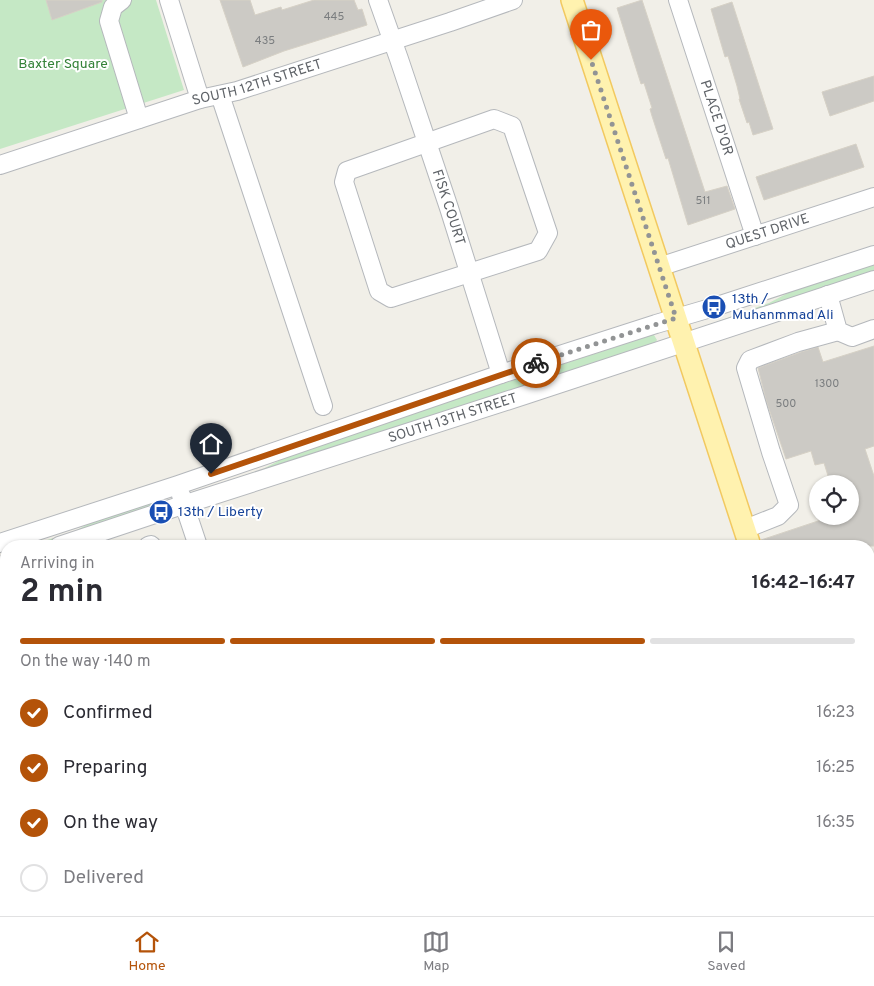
<!DOCTYPE html>
<html lang="en">
<head>
<meta charset="utf-8">
<style>
	body { margin:0; font-family:Overpass,sans-serif; background:#f2f2f3; color:#2b2b33; height:100vh; display:flex; flex-direction:column; font-size:19px; white-space:nowrap }
	* { box-sizing:border-box; margin:0 }
	p { font-size:16px; color:#7c7c81 }
	.icon { flex:none; width:28px; height:28px; fill:none; stroke:currentColor; stroke-width:2; stroke-linecap:round; stroke-linejoin:round }
	.map { position:relative; flex:1; overflow:hidden }
	.panel { position:absolute; left:0px; top:540px; width:875px; height:376px; display:flex; flex-direction:column; background:#fff; border-radius:20px 20px 0 0; box-shadow:0 1px 4px #0004 }
	.panel>* { flex:none }
	.tools { position:absolute; left:809px; top:475px; display:grid; gap:10px }
	.tools a { display:grid; place-items:center; width:50px; height:50px; border-radius:50%; background:#fff; box-shadow:0 1px 4px #0004; font-size:25px }
	.pin { position:absolute; display:grid; place-items:center; width:42px; height:42px; color:#fff; margin:-51px -21px; border-radius:50% 50% 50% 0; rotate:-45deg; box-shadow:0 0 5px #0007 }
	.pin .icon { rotate:45deg }
	.courier { position:absolute; display:grid; place-items:center; width:50px; height:50px; margin:-25px; border:4px solid #b45309; border-radius:50%; background:#fff; color:#222; box-shadow:0 1px 6px #0007 }
	.summary em { font-style:normal; font-weight:700 }
	.summary div { display:flex; flex-direction:column-reverse }
	.summary { display:flex; align-items:center; justify-content:space-between; height:85px; padding:0 20px }
	h1 { font-size:32px; font-weight:700; line-height:38px }
	.bar { display:grid; grid-template-columns:repeat(4,1fr); gap:8px 5px; align-content:center; height:60px; padding:0 20px }
	.bar i { height:6px; border-radius:4px; background:#e1e1e2 }
	.bar .active { background:#b45309 }
	.bar p { grid-column:span 4 }
	ol { padding:0 20px; list-style:none }
	li { display:flex; align-items:center; gap:15px; height:55px }
	li p { margin-inline-start:auto }
	li .icon { padding:5px; border-radius:50%; background:#b45309; color:#fff; stroke-width:4 }
	li:last-child { color:#7c7c81 }
	li i { width:28px; height:28px; border:2px solid #e1e1e2; border-radius:50% }
	.menu { display:flex; justify-content:space-around; align-items:center; height:70px; border-top:1px solid #e1e1e2; background:#fff; font-size:14px; color:#7c7c81 }
	.menu a { display:grid; justify-items:center; gap:2px }
	.menu .active { color:#b45309 }
	.map>svg:first-child { display:block }
	.green { fill:#c5e8c5 }
	.building { fill:#cccac5; stroke:#d6d1c6 }
	.lines { fill:none; stroke-linecap:round; stroke-linejoin:round }
	.minor-casing { stroke:#b5b8bc; stroke-width:20 }
	.major-casing { stroke:#f2c960; stroke-width:24 }
	.minor { stroke:#fff; stroke-width:18 }
	.major { stroke:#fff2af; stroke-width:21 }
	.rail { stroke:#b6b7b8; stroke-width:4; stroke-dasharray:1 6; stroke-linecap:butt }
	.done { stroke:#929495; stroke-width:5; stroke-dasharray:0 9 }
	.route { stroke:#b45309; stroke-width:6 }
	.labels { text-anchor:middle; dominant-baseline:central; stroke-width:4; stroke-linejoin:round; paint-order:stroke }
	.number-label { font-size:11px; fill:#7a7d7f }
	.park-label { font-size:14px; fill:#348238; stroke:#fff }
	.street-label { font-size:14px; fill:#5f6368; stroke:#fff }
	.transit-label { font-size:14px; fill:#164399; stroke:#fff; text-anchor:start }
</style>
</head>
<body>
<div class="map">
<svg width="874" height="916" viewBox="0 0 874 916">
	<rect width="100%" height="100%" fill="#f1efe8"/>
	<g class="green">
		<polygon points="0,0 156,0 184,90 0,149"/>
		<polygon points="874,262 874,271 707,326 705,326 769,303 801,286"/>
		<polygon points="652,335 654,335 657,340 655,343 204,491 204,489 263,469 299,450"/>
		<polygon points="145,500 155,506 155,507 36,546 28,546 73,532 109,513"/>
		<polygon points="426,910 795,910 796,916 407,916"/>
	</g>
	<g class="building">
		<polygon points="46,0 102,0 102,2 52,20"/>
		<polygon points="220,0 250,0 255,15 281,7 282,10 314,0 354,0 358,10 362,9 367,25 284,51 243,67"/>
		<polygon points="642,0 705,192 727,186 735,209 688,225 668,158 666,159 652,116 650,109 652,108 644,83 641,84 617,8"/>
		<polygon points="732,2 773,129 753,135 749,122 747,123 739,99 740,99 737,86 728,56 725,57 711,9"/>
		<polygon points="874,76 874,101 830,116 822,92"/>
		<polygon points="856,144 864,167 764,200 756,177"/>
		<polygon points="874,346 874,446 865,449 874,476 874,546 762,546 761,540 833,516 850,516 850,484 840,484 838,479 830,482 824,463 815,465 811,451 786,459 766,400 758,368 801,352 818,347 823,362"/>
	</g>
	<g class="lines">
		<defs>
			<g id="minor">
				<polyline points="122,0 113,7 109,21 139,119"/>
				<polyline points="169,0 200,99"/>
				<path id="s1" d="M 378,0 L 399,59 L 449,208 L 501,374"/>
				<path id="s2" d="M 678,0 L 755,236"/>
				<polyline points="220,95 323,406"/>
				<polygon points="494,119 512,126 548,233 538,251 391,298 379,291 344,182 347,171"/>
				<path id="s3" d="M 0,165 L 200,99 L 237,91 L 450,22 L 513,0"/>
				<path id="s4" d="M 659,267 L 874,197"/>
				<polyline points="828,295 838,331 852,337 874,329"/>
				<polyline points="181,495 198,546"/>
				<polyline points="745,529 778,516 789,505 771,452 746,368 750,360 798,342 838,331"/>
				<polyline points="0,543 178,485 501,374 656,324 714,307 874,255"/>
				<path id="s5" d="M 59,546 L 161,512 L 525,395 L 874,280"/>
				<polyline points="148,546 151,545 152,546"/>
				<polyline points="0,566 6,564"/>
				<polyline points="0,626 6,645"/>
				<polyline points="92,910 94,916"/>
				<polyline points="303,910 305,916"/>
				<polyline points="818,910 820,916"/>
				<polyline points="282,914 283,916"/>
			</g>
			<g id="major">
				<polyline points="572,0 750,546"/>
				<polyline points="869,909 871,916"/>
			</g>
		</defs>
		<use href="#minor" class="minor-casing"/>
		<use href="#major" class="major-casing"/>
		<use href="#minor" class="minor"/>
		<use href="#major" class="major"/>
		<g class="rail">
			<polyline points="869,621 874,619"/>
			<polyline points="869,632 874,630"/>
			<polyline points="0,905 6,903"/>
			<polyline points="0,916 18,910"/>
		</g>
	</g>
	<g class="lines">
		<polyline class="done" points="536,363 676,318 591,60"/>
		<polyline class="route" points="211,474 536,363"/>
	</g>
	<defs>
		<symbol id="bus-disc" viewBox="-11 -11 22 22"><circle r="9.5" fill="#1a4fb4" stroke="#fff"/><path d="M-5-6H5V4H4V6H2V4H-2V6H-4V4H-5ZM-3.5-4V0h7V-4ZM-3.5 1.2v1.5H-2V1.2ZM2 1.2v1.5H3.5V1.2Z" fill="#fff"/></symbol>
	</defs>
	<g fill-rule="evenodd">
		<use href="#bus-disc" x="700" y="293" width="28" height="28"/>
		<use href="#bus-disc" x="147" y="498" width="28" height="28"/>
	</g>
	<g class="labels">
		<g class="number-label">
			<text x="334" y="17">445</text>
			<text x="265" y="41">435</text>
			<text x="703" y="201">511</text>
			<text x="827" y="384">1300</text>
			<text x="786" y="404">500</text>
		</g>
		<g class="park-label">
			<text x="63" y="64">Baxter Square</text>
		</g>
		<g class="street-label">
			<text stroke="none"><textPath href="#s3" startOffset="270">SOUTH 12TH STREET</textPath></text>
			<text stroke="none"><textPath href="#s2" startOffset="124">PLACE D'OR</textPath></text>
			<text stroke="none"><textPath href="#s1" startOffset="219">FISK COURT</textPath></text>
			<text stroke="none"><textPath href="#s4" startOffset="114">QUEST DRIVE</textPath></text>
			<text stroke="none"><textPath href="#s5" startOffset="414">SOUTH 13TH STREET</textPath></text>
		</g>
		<g class="transit-label">
			<text x="732" y="299">13th /<tspan x="732" dy="16">Muhanmmad Ali</tspan></text>
			<text x="178" y="512">13th / Liberty</text>
		</g>
	</g>
</svg>
<div class="tools">
<a><svg class="icon" aria-label="locate" viewBox="0 0 24 24"><circle cx="12" cy="12" r="6"/><path d="M12 2v4M12 18v4M2 12h4M18 12h4"/></svg></a>
</div>
<div class="pin" style="left:591px;top:60px;background:#ea580c"><svg class="icon" aria-label="bag" viewBox="0 0 24 24"><path d="M5 8h14l-1 12H6zM9 8a3 3 0 0 1 6 0"/></svg></div>
<div class="pin" style="left:211px;top:474px;background:#1f2937"><svg class="icon" aria-label="home" viewBox="0 0 24 24"><path d="M3 11l9-7 9 7M6 9v11h12V9"/></svg></div>
<div class="courier" style="left:536px;top:363px"><svg class="icon" aria-label="bike" viewBox="0 0 24 24"><circle cx="6" cy="16" r="4"/><circle cx="18" cy="16" r="4"/><path d="M6 16l4-8h5l3 8M10 8l3 8H6M13 5h3"/></svg></div>
<section class="panel">
<div class="summary"><div><h1>2 min</h1><p>Arriving in</p></div><em>16:42–16:47</em></div>
<div class="bar"><i class="active"></i><i class="active"></i><i class="active"></i><i></i><p>On the way · 140 m</p></div>
<ol>
<li><svg class="icon" aria-label="check" viewBox="0 0 24 24"><path d="M5 12l5 5 9-10"/></svg>Confirmed<p>16:23</p></li>
<li><svg class="icon" aria-label="check" viewBox="0 0 24 24"><path d="M5 12l5 5 9-10"/></svg>Preparing<p>16:25</p></li>
<li><svg class="icon" aria-label="check" viewBox="0 0 24 24"><path d="M5 12l5 5 9-10"/></svg>On the way<p>16:35</p></li>
<li><i></i>Delivered</li>
</ol>
</section>
</div>
<nav class="menu">
<a class="active"><svg class="icon" aria-label="home" viewBox="0 0 24 24"><path d="M3 11l9-7 9 7M6 9v11h12V9"/></svg>Home</a>
<a><svg class="icon" aria-label="map" viewBox="0 0 24 24"><path d="M3 6l6-2 6 2 6-2v14l-6 2-6-2-6 2zM9 4v14M15 6v14"/></svg>Map</a>
<a><svg class="icon" aria-label="saved" viewBox="0 0 24 24"><path d="M7 4h10v16l-5-4-5 4z"/></svg>Saved</a>
</nav>
</body>
</html>
